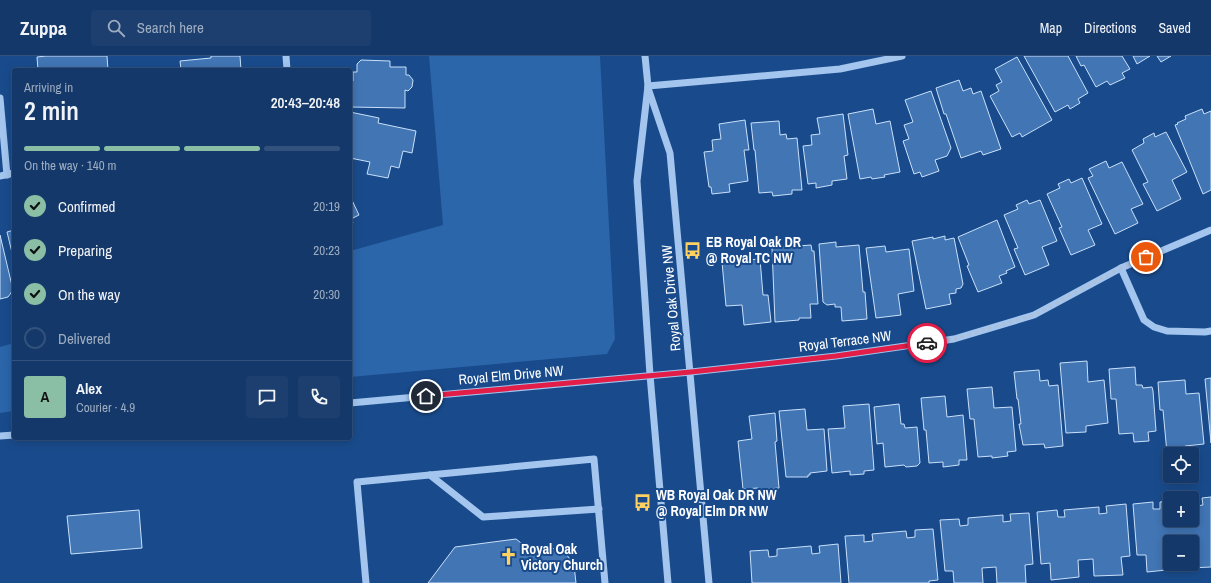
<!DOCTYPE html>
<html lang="en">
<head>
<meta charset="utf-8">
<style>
	body { margin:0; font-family:"Archivo Narrow",sans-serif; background:#1c3f6f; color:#f1f3f6; height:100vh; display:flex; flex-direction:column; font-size:15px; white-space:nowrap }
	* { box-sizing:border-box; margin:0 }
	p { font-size:13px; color:#9dacc0 }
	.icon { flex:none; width:22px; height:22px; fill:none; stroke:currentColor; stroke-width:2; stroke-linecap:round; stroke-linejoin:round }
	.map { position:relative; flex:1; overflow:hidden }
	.sheet { position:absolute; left:12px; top:12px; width:340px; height:372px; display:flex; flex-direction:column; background:#133869; border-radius:4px; box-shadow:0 2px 10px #0003,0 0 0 1px #32527d }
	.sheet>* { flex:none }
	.controls { position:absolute; left:1163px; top:391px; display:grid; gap:8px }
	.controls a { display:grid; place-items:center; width:36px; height:36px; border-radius:4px; background:#133869; box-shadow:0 2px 10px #0003,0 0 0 1px #32527d; font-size:20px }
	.pin { position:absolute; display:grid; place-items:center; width:34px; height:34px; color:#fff; margin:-17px; border:2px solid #fff; border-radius:50%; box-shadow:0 1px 4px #0007 }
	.courier { position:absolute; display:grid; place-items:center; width:40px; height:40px; margin:-20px; border:3px solid #e11d48; border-radius:50%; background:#fff; color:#222; box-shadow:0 1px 5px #0007 }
	.headline em { font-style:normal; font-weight:600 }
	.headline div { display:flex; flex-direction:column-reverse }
	.headline { display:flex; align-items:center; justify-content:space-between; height:68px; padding:0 12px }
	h1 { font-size:26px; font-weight:600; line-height:30px }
	.bar { display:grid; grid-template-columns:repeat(4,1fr); gap:6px 4px; align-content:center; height:48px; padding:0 12px }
	.bar i { height:5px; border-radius:3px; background:#32527d }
	.bar .selected { background:#8abfa5 }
	.bar p { grid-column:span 4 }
	.line { display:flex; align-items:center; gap:10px; padding:0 12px; border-top:1px solid #32527d }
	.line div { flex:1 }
	.round { display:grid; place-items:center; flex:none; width:42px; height:42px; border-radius:4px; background:#1c3f6f }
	ol { padding:0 12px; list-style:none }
	li { display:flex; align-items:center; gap:12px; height:44px }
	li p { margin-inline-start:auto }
	li .icon { padding:4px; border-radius:50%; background:#8abfa5; color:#111; stroke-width:4 }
	li:last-child { color:#9dacc0 }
	li i { width:22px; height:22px; border:2px solid #32527d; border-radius:50% }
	header { display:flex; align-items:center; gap:24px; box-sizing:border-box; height:56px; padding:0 20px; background:#133869; border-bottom:1px solid #32527d }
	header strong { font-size:19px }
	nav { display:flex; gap:22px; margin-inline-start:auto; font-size:14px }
	.search { width:280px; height:36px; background:#1c3f6f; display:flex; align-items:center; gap:10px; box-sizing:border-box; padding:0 14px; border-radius:4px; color:#9dacc0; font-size:15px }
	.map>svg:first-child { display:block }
	.green { fill:#2b65aa }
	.building { fill:#4175b4; stroke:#c9e0fa }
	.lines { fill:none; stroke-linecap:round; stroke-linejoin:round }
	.minor { stroke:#a3c5ee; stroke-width:7 }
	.done { stroke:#aec0d7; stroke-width:4; stroke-dasharray:0 7.2 }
	.route { stroke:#e11d48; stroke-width:5 }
	.labels { text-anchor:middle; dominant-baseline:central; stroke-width:4; stroke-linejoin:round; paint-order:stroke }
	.poi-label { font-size:14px; font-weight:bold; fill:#fff; stroke:#194b8c; text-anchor:start }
	.street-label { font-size:14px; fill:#fff; stroke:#194b8c }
</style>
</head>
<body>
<header>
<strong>Zuppa</strong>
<div class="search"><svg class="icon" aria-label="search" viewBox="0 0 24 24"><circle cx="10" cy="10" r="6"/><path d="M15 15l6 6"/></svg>Search here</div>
<nav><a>Map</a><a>Directions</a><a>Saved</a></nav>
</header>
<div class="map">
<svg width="1211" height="527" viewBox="0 0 1211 527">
	<rect width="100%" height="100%" fill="#194b8c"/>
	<g class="green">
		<polygon points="429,0 600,0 615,283 607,298 350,321 350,195 443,169"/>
		<polygon points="14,287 14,355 0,357 0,291"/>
	</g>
	<g class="building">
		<polygon points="46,0 107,0 108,14 38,14 37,1"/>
		<polygon points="211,0 240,0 241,14 181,14 180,5 211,2"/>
		<polygon points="1024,0 1068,0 1088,37 1078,43 1080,47 1070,53 1068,49 1055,56"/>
		<polygon points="1076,0 1122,0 1130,13 1122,17 1125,22 1110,29 1107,25 1096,31 1084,9 1081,10"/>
		<polygon points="1133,0 1150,0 1137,8"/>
		<polygon points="1157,0 1171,0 1161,6"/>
		<polygon points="1017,1 1052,64 1022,81 1020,77 1012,81 990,40 999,35 996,29 1002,26 995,13"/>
		<polygon points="361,4 390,5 390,11 406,11 406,19 409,19 413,24 412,31 408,35 405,34 405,52 350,51 350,25 353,25 353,16 357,16 357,8"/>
		<polygon points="959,24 963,35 971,32 973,38 981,35 1001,93 983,99 981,95 961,102 946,58 944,58 936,32"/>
		<polygon points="931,35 951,92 947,100 935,104 939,115 922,121 920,116 914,118 903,85 909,83 904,69 913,66 905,44"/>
		<polygon points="873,53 876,68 890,65 900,116 884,119 885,121 872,123 871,121 860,123 848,58"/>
		<polygon points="1202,53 1204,58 1211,55 1211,134 1203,138 1175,69 1178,68 1177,67 1186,63 1185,60"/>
		<polygon points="350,56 379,62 378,67 416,75 412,97 403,95 399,112 391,110 388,122 367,118 370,106 350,102"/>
		<polygon points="843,58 848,99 844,100 847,123 832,125 832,129 816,132 816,127 808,128 803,90 812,89 811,79 820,78 817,62"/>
		<polygon points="745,64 749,94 744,94 748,125 729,128 730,136 712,138 711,131 709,131 704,96 713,95 712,84 721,83 719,68"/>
		<polygon points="779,65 780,79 786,78 787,83 797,82 802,134 792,134 792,138 773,140 772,136 759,137 755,94 754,94 751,67"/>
		<polygon points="1166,76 1187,116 1172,124 1181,143 1157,155 1143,128 1148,126 1132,94 1144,87 1143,83 1154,77 1155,81"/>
		<polygon points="1106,105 1109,112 1122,106 1143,148 1131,153 1138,167 1115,178 1088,122 1093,120 1089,113"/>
		<polygon points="1082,122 1102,168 1088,174 1095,189 1071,199 1059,172 1062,171 1047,138 1060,132 1058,128 1069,123 1071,127"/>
		<polygon points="350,140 359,159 351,163 353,167 350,168"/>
		<polygon points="1027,144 1029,148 1040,144 1057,185 1042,191 1049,209 1025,219 1014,193 1018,192 1004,159 1018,153 1016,149"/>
		<polygon points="997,164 1015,211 1006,215 1007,217 999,220 1002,227 978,236 967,210 969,209 958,181"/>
		<polygon points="14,174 14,205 7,176"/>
		<polygon points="0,179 13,234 8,241 0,243"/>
		<polygon points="945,180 945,184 954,182 963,228 961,232 956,233 956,237 949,238 951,248 926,253 912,185 933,181 933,183"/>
		<polygon points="836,186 836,191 859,189 863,236 865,236 867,263 842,265 841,251 835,251 835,248 827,249 823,246 819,188"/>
		<polygon points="811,189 812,195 814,195 818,248 810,248 811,262 799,262 799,264 775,266 772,192"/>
		<polygon points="885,190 886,196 909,193 914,235 898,238 901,259 876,262 866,192"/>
		<polygon points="745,199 746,204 760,203 763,239 768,239 771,266 744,269 742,249 726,250 722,206 734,205 734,200"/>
		<polygon points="1087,305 1088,326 1104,324 1108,367 1086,370 1086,376 1066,377 1060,307"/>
		<polygon points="1135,311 1136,329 1142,329 1143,332 1152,331 1153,335 1156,375 1148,376 1149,385 1134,386 1133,377 1119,378 1116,343 1111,343 1109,313"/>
		<polygon points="1039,314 1040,325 1048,324 1049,330 1058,329 1063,390 1045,392 1044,388 1023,389 1019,368 1021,368 1018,343 1017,343 1014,316"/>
		<polygon points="1211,322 1211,387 1205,323"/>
		<polygon points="1185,324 1186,338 1199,337 1204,388 1185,390 1186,395 1167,397 1163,354 1160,354 1158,326"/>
		<polygon points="992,331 994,352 1012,351 1016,395 1007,396 1008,400 992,402 992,400 978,401 974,363 970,363 967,333"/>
		<polygon points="945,340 947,361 963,359 967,404 959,404 959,409 943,411 943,406 929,407 926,374 924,374 921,342"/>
		<polygon points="869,348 874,414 864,415 864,418 850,419 850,415 832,417 828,373 845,372 843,350"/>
		<polygon points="899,348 901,368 904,368 905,372 917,371 920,407 917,410 906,411 904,409 885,411 883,387 877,388 874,351"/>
		<polygon points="805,353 807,374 824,373 827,415 810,417 810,419 808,419 808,421 786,421 779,355"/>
		<polygon points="775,357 777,385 775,386 779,432 758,434 758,432 743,433 738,385 752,383 749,360"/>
		<polygon points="1211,441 1211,511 1190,512 1190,508 1192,508 1192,486 1170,486 1170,508 1175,508 1176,513 1147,516 1146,499 1137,499 1133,448 1153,446 1153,453 1160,453 1160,446 1170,445 1170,464 1192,464 1192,443 1195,443 1196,450 1203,449 1202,442"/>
		<polygon points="1126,448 1130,500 1121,501 1123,519 1094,520 1093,503 1078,504 1079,521 1051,524 1050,507 1041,508 1037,456 1057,454 1058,461 1065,461 1064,454 1099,451 1099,458 1107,457 1106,450"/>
		<polygon points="139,454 142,492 71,498 67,460"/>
		<polygon points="1029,457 1033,508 1025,509 1026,527 997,527 996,511 982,512 983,527 954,527 953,515 945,515 940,464 959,463 960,470 968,469 968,462 1003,459 1003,466 1011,465 1010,458"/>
		<polygon points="933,473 938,524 929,525 929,527 849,527 845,480 864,479 864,486 873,485 872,478 906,475 907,482 915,481 915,474"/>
		<polygon points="516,483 530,494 562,492 574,509 576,527 428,527 455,491"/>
		<polygon points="838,488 841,527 752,527 750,495 768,494 769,501 777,500 777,493 811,490 812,498 820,497 819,490"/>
	</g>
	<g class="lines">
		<g class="minor">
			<polyline points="286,0 287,14"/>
			<polyline points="645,0 648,30 637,125 650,319 668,527"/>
			<polyline points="648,30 840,13 902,0"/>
			<polyline points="648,32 670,97 709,527"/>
			<polyline points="0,42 7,119"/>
			<polyline points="0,120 14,117"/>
			<polyline points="1121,212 1144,264 1154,271 1167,275 1205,276 1211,275"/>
			<polyline points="350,347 691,316 836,300 954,283 1034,259 1121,212 1211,174"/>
			<polyline points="0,380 14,379"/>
			<polyline points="430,419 483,461 599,453"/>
			<polyline points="366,527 357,426 594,403 605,527"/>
		</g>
	</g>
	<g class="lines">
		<polyline class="done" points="927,287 954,283 1034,259 1121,212 1146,201"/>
		<polyline class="route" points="426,340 691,316 836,300 927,287"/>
	</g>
	<defs>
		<symbol id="bus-bare" viewBox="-9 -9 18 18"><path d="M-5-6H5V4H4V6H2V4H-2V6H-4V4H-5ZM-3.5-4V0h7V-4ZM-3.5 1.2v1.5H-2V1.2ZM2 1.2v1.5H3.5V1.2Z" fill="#ffd161" stroke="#194b8c" stroke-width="2.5" paint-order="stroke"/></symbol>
		<symbol id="church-bare" viewBox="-9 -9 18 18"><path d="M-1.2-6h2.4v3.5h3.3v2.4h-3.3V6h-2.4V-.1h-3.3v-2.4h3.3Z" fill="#ffd161" stroke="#194b8c" stroke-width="2.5" paint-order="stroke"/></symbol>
	</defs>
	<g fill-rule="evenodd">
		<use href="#bus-bare" x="680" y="182" width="25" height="25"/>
		<use href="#bus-bare" x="630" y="434" width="25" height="25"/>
		<use href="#church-bare" x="496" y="488" width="25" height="25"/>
	</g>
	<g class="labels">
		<g class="poi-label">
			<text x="706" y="186">EB Royal Oak DR<tspan x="706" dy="16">@ Royal TC NW</tspan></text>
			<text x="656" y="439">WB Royal Oak DR NW<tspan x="656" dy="16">@ Royal Elm DR NW</tspan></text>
			<text x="521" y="493">Royal Oak<tspan x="521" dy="16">Victory Church</tspan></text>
		</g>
		<g class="street-label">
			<text transform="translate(671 242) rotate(-95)">Royal Oak Drive NW</text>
			<text transform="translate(845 285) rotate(-7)">Royal Terrace NW</text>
			<text transform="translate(511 319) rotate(-5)">Royal Elm Drive NW</text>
		</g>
	</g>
</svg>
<div class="controls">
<a><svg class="icon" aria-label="locate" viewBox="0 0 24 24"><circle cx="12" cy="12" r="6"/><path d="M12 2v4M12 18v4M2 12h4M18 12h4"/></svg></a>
<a>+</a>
<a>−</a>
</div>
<div class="pin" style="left:1146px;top:201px;background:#ea580c"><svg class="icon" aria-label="bag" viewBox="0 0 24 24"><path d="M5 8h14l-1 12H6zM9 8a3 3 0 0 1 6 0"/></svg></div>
<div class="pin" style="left:426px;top:340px;background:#1f2937"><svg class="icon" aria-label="home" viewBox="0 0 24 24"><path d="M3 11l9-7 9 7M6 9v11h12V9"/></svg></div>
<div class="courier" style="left:927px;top:287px"><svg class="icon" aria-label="car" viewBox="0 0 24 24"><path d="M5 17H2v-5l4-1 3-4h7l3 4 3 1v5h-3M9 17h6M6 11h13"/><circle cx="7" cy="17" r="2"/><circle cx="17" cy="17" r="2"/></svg></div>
<section class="sheet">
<div class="headline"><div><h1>2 min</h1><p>Arriving in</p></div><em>20:43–20:48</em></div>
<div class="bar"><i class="selected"></i><i class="selected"></i><i class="selected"></i><i></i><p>On the way · 140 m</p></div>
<ol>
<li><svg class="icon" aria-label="check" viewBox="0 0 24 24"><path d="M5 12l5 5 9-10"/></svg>Confirmed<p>20:19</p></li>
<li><svg class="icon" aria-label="check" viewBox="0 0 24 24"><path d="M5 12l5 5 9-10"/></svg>Preparing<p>20:23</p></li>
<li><svg class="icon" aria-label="check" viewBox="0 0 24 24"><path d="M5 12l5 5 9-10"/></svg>On the way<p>20:30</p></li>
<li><i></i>Delivered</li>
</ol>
<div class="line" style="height:72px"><b class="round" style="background:#8abfa5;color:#111">A</b><div><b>Alex</b><p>Courier · 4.9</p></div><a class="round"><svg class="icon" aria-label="chat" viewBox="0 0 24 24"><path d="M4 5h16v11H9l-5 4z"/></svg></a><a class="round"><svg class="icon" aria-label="phone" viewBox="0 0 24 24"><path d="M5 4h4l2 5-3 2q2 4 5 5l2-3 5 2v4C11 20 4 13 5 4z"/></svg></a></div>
</section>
</div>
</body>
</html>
